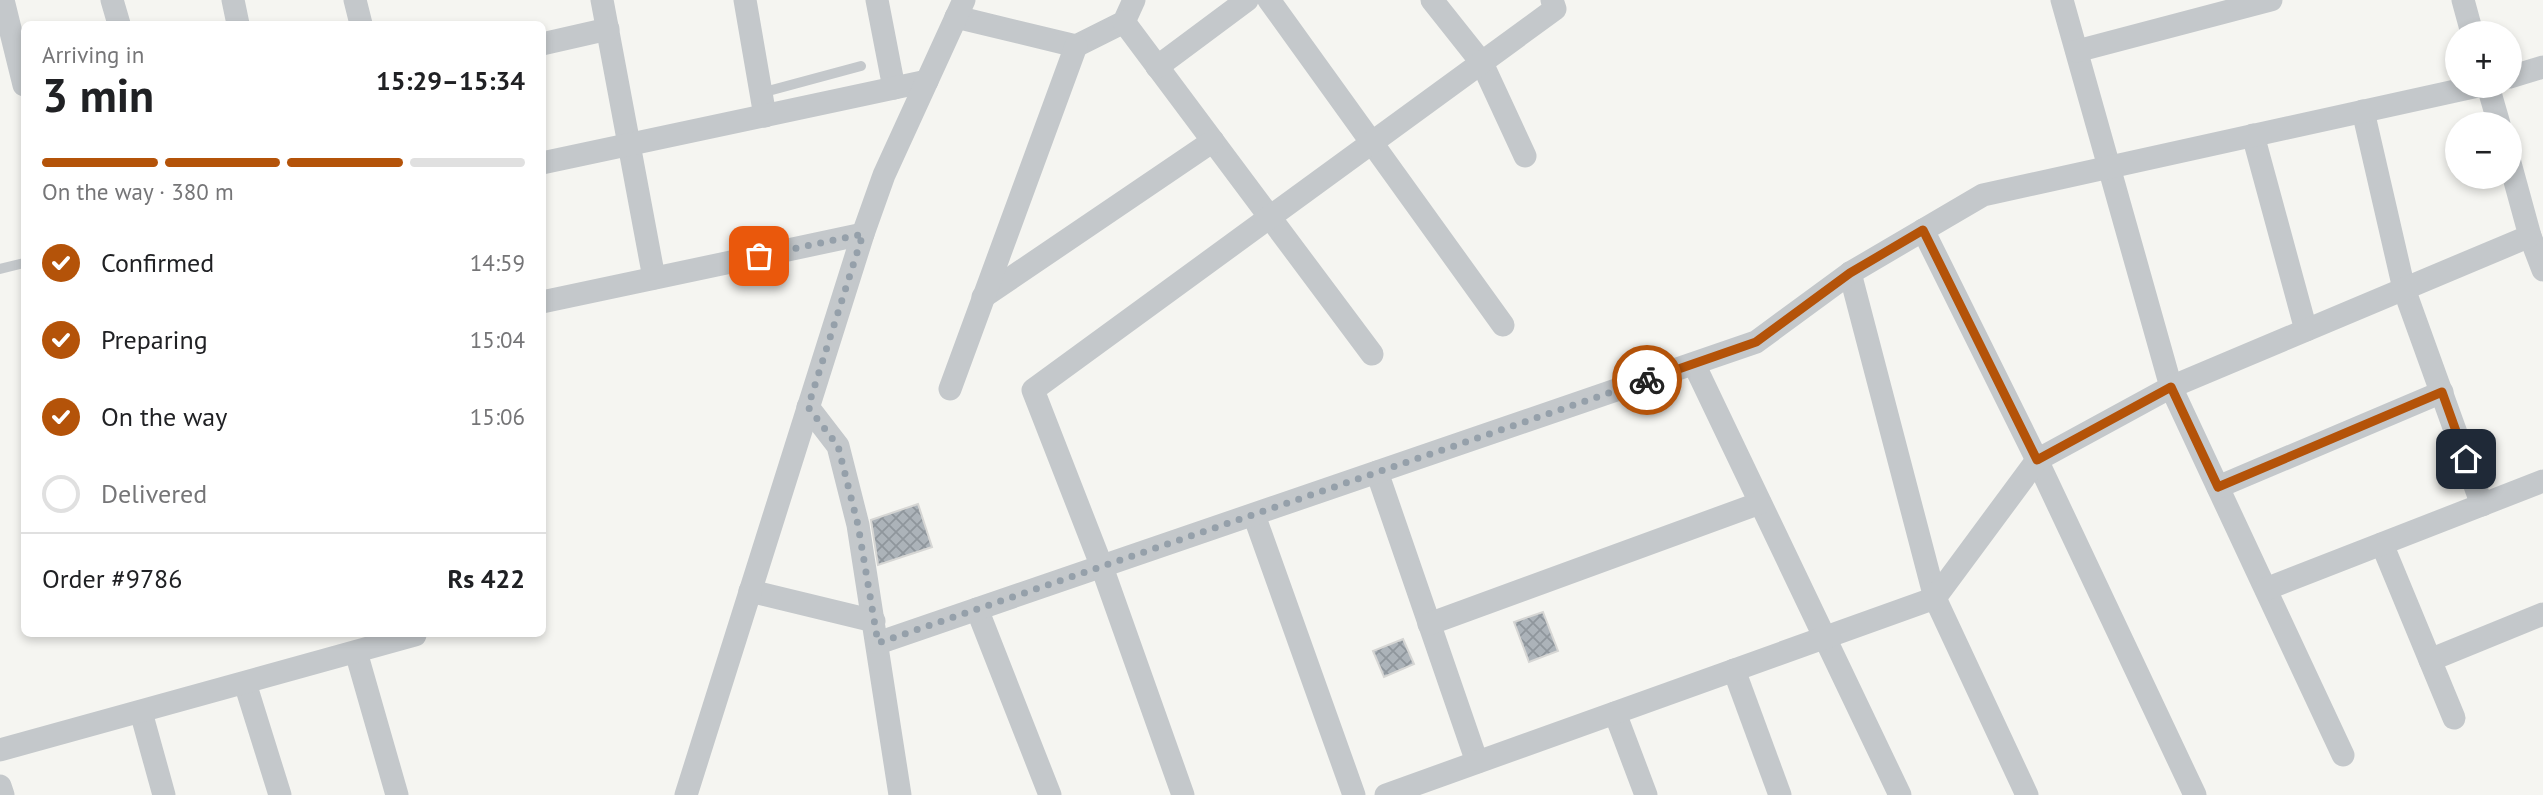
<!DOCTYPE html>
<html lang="en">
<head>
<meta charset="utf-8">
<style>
	body { margin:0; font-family:"PT Sans",sans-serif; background:#f6f6f6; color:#202124; height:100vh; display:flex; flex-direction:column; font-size:26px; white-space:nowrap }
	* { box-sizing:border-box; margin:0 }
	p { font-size:23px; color:#757577 }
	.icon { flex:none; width:38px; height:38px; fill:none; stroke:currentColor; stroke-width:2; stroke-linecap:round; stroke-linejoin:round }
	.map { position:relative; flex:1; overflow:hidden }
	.side { position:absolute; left:21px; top:21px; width:525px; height:616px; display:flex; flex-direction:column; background:#fff; border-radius:10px; box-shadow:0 4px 10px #0003 }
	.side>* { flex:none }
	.fabs { position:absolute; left:2445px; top:21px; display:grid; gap:14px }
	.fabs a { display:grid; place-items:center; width:77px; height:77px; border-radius:50%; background:#fff; box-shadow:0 4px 10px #0003; font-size:35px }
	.pin { position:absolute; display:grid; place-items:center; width:60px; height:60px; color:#fff; margin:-30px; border-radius:14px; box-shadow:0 4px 10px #0006 }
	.courier { position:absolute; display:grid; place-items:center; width:70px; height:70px; margin:-35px; border:5px solid #b45309; border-radius:50%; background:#fff; color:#222; box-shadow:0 2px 9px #0007 }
	.overview em { font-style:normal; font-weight:800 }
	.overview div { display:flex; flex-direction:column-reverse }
	.overview { display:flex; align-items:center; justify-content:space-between; height:119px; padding:0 21px }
	h1 { font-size:46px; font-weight:800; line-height:52px }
	.bar { display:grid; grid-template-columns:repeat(4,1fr); gap:10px 7px; align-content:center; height:84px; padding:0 21px }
	.bar i { height:9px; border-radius:5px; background:#e0e0e0 }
	.bar .on { background:#b45309 }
	.bar p { grid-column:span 4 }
	.line { display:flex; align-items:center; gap:18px; padding:0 21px; border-top:2px solid #e0e0e0 }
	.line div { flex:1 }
	ol { padding:0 21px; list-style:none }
	li { display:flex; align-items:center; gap:21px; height:77px }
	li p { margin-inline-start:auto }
	li .icon { padding:7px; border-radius:50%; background:#b45309; color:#fff; stroke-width:4 }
	li:last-child { color:#757577 }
	li i { width:38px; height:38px; border:4px solid #e0e0e0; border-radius:50% }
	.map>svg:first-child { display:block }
	.building { fill:url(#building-cross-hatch); stroke:#d6d6d4; stroke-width:2 }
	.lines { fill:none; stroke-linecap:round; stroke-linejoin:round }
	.lane { stroke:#c4c8cb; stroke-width:10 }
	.street { stroke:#c4c8cb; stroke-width:23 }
	.done { stroke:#95a0aa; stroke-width:7; stroke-dasharray:0 12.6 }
	.route { stroke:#b45309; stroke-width:9 }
</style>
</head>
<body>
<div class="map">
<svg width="2543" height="795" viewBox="0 0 2543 795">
	<defs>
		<pattern id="building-cross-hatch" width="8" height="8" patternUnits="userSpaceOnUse" patternTransform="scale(1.75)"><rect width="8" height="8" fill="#acb3b9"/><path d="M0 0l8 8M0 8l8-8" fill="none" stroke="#8f969c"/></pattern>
	</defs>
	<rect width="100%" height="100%" fill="#f5f5f1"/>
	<g class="building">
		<polygon points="918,504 932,547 878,565 871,520"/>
		<polygon points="1543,612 1558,651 1529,662 1514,622"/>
		<polygon points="1403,639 1414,664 1384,677 1373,651"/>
	</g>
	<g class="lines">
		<g class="lane">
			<polyline points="761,93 861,66"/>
			<polyline points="0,269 24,263"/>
		</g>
		<g class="street">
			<polyline points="3,0 24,85"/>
			<polyline points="112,0 119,24"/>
			<polyline points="233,0 238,24"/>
			<polyline points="355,0 361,24"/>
			<polyline points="602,0 654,278"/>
			<polyline points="745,0 765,116"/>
			<polyline points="877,0 894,88"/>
			<polyline points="1269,0 1503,325"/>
			<polyline points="1432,0 1482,63 1525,156"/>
			<polyline points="2062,0 2171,387 2343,755"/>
			<polyline points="2463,0 2472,33"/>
			<polyline points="956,17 1076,46 1124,22 1134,0"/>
			<polyline points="1124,22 1372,354"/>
			<polyline points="542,44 608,29"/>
			<polyline points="2077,51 2271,0"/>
			<polyline points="1157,67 1247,0"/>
			<polyline points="2510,77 2543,67"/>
			<polyline points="2488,86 2499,124"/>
			<polyline points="2363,111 2404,289 2482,505"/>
			<polyline points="2253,135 2306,330"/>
			<polyline points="542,163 927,81"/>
			<polyline points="1923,230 2037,460 2195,795"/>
			<polyline points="2530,236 2543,270"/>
			<polyline points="1850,273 1935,598 2027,795"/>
			<polyline points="983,297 1213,141"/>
			<polyline points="542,302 863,234"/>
			<polyline points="1694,364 1900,795"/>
			<polyline points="950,389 1076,46"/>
			<polyline points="808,407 838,446 858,525 900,795"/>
			<polyline points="1377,472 1477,762"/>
			<polyline points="2218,487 2442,392"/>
			<polyline points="1254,515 1354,795"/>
			<polyline points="2382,544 2454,718"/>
			<polyline points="2266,589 2543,481"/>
			<polyline points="750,591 874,621"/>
			<polyline points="977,609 1050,795"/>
			<polyline points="1429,624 1760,503"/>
			<polyline points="878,643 1756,342 1850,273 1983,195 2478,86"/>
			<polyline points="356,652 397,795"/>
			<polyline points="2430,660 2543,614"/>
			<polyline points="1734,670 1780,795"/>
			<polyline points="245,683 280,795"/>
			<polyline points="141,712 164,795"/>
			<polyline points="1615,713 1646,795"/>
			<polyline points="0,750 415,635"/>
			<polyline points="0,786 3,795"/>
			<polyline points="686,795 863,234 884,175 964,0"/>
			<polyline points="1183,795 1102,567 1033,390 1555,9 1552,0"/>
			<polyline points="1386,795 1935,598 2037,460 2171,387 2530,236 2510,163"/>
		</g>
	</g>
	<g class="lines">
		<polyline class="done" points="759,256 863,234 808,407 838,446 858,525 878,643 1647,380"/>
		<polyline class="route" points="1647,380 1756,342 1850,273 1923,230 2037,460 2171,387 2218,487 2442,392 2466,459"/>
	</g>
</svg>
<div class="fabs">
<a>+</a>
<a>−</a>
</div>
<div class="pin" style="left:759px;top:256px;background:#ea580c"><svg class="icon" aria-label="bag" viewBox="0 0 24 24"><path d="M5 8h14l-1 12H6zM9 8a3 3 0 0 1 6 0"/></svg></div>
<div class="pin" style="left:2466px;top:459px;background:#1f2937"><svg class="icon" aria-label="home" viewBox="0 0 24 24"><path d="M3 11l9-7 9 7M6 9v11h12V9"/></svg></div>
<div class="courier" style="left:1647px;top:380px"><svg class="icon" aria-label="bike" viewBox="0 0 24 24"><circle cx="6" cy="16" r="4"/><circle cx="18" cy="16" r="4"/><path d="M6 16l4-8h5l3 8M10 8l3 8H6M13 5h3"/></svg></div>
<section class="side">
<div class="overview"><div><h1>3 min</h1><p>Arriving in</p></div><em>15:29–15:34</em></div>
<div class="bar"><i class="on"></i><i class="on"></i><i class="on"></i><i></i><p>On the way · 380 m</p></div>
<ol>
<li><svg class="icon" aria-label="check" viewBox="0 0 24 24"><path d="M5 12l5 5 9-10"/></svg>Confirmed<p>14:59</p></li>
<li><svg class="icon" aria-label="check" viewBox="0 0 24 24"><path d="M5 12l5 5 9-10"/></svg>Preparing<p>15:04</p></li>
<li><svg class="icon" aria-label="check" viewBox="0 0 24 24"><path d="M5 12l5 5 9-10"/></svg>On the way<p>15:06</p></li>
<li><i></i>Delivered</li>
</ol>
<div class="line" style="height:91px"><div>Order #9786</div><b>Rs 422</b></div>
</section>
</div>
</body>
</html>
